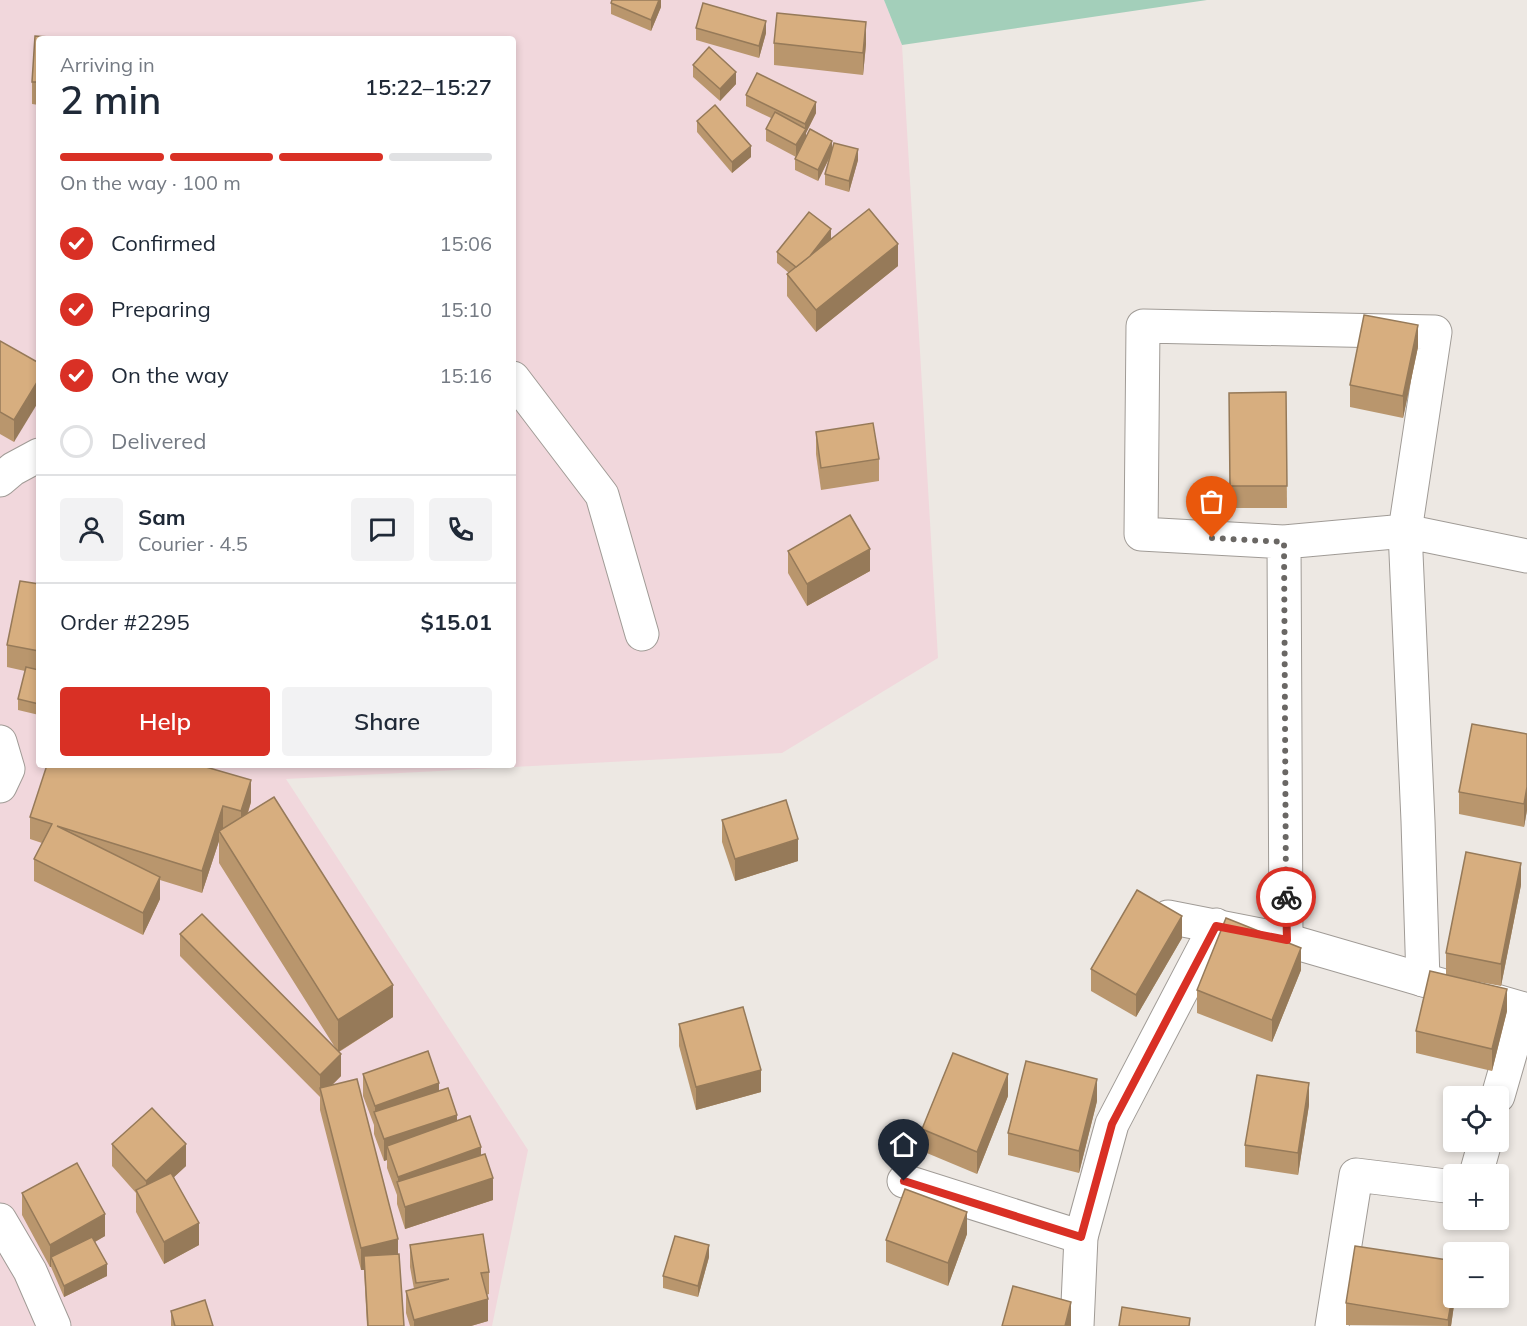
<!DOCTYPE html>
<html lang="en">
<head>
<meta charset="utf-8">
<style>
	body { margin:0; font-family:Mulish,sans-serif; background:#f2f2f3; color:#1f2937; height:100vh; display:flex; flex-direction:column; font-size:22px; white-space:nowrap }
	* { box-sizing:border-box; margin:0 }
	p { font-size:20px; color:#747a83 }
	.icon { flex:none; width:33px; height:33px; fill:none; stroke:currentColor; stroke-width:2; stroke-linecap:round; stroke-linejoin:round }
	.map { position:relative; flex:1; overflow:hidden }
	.drawer { position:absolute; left:36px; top:36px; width:480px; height:732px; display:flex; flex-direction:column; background:#fff; border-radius:6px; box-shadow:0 3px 9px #0003 }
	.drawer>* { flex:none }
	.fabs { position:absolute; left:1443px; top:1086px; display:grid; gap:12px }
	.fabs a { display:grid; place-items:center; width:66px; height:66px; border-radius:6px; background:#fff; box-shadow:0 3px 9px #0003; font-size:30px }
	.pin { position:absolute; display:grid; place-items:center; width:51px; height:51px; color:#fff; margin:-62px -26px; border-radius:50% 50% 50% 0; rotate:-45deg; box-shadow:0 0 6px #0007 }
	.pin .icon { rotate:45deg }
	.courier { position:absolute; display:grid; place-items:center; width:60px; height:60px; margin:-30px; border:4px solid #d93025; border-radius:50%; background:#fff; color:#222; box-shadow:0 2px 8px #0007 }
	.head em { font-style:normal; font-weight:600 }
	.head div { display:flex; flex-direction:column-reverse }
	.head { display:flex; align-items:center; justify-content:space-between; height:102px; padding:0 24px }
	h1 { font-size:39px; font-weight:600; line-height:45px }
	.bar { display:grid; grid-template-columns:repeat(4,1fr); gap:9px 6px; align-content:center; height:72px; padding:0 24px }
	.bar i { height:8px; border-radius:4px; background:#e0e1e3 }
	.bar .active { background:#d93025 }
	.bar p { grid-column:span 4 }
	.line { display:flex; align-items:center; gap:15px; padding:0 24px; border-top:2px solid #e0e1e3 }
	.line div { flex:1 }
	.round { display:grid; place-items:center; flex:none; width:63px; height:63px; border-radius:6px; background:#f2f2f3 }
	ol { padding:0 24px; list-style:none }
	li { display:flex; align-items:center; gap:18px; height:66px }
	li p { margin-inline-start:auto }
	li .icon { padding:6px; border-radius:50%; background:#d93025; color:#fff; stroke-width:4 }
	li:last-child { color:#747a83 }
	li i { width:33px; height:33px; border:3px solid #e0e1e3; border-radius:50% }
	.action { display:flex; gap:12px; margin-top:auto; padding:12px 24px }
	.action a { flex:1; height:69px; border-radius:6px; background:#d93025; color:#fff; font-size:24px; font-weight:600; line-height:69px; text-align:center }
	.action a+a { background:#f2f2f3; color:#1f2937 }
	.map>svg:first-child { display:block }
	.industrial { fill:#f1d7dc; fill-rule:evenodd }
	.green { fill:#a3cfba }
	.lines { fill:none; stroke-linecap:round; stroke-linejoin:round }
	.minor-casing { stroke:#a09b96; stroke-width:35 }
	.minor { stroke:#fff; stroke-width:33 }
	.wall { fill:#b9966d }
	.shaded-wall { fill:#967a59 }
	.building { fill:#d7ae7f; stroke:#967a59; stroke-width:1.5 }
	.done { stroke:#6a6764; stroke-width:6; stroke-dasharray:0 10.8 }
	.route { stroke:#d93025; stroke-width:8 }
</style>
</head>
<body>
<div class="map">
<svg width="1527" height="1326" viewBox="0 0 1527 1326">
	<rect width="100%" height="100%" fill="#ede8e3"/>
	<path class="industrial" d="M 0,0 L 884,0 L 902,45 L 938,658 L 782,753 L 286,779 L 528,1150 L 492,1326 L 0,1326 ZM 39,39 L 513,39 L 513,765 L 39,765 Z"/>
	<polygon class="green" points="884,0 1207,0 902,45"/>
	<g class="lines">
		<defs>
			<g id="minor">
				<polyline points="513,378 602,495 642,634"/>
				<polyline points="0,480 13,469 39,455"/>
				<polyline points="1284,542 1405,531 1435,332 1143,326 1141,534 1284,542 1286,940"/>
				<polyline points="0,742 8,769 0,786"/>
				<polyline points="1168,917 1286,940 1527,1010"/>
				<polyline points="1423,980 1418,821 1405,531 1527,556"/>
				<polyline points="1498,1096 1523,1009"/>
				<polyline points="1476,1174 1485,1142"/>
				<polyline points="904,1181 1081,1237"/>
				<polyline points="0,1220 30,1271 54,1326"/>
				<polyline points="1077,1326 1081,1237 1112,1124 1216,925"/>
				<polyline points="1332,1326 1356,1175 1454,1187"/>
			</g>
		</defs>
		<use href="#minor" class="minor-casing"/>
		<use href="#minor" class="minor"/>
	</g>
	<g class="wall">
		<polygon points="661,0 661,7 651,31 611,14 611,3"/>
		<polygon points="696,28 766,33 759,58 696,40"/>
		<polygon points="39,39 39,105 32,104 32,82"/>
		<polygon points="774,43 866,44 863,75 774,65"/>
		<polygon points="693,65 736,84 720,101 693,77"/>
		<polygon points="746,95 816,113 806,133 806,137 832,148 858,160 849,192 825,185 825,174 830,157 818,181 795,170 795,159 796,157 766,141 766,129 771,118 746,106"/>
		<polygon points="697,121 751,157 732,173 697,132"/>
		<polygon points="831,239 898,266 816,332 787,296 787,274 789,273 777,263 777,252"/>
		<polygon points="0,341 39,363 14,442 0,434"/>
		<polygon points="1418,347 1403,418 1350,407 1350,385"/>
		<polygon points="1286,392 1287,508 1230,508 1229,393"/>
		<polygon points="816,432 879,459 879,481 821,490 816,454"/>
		<polygon points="788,551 870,571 807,606 788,573"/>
		<polygon points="39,584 39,715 18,710 18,699 25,671 7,667 7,645"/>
		<polygon points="1527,734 1527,810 1524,827 1459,814 1459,792"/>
		<polygon points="251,802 248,813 393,1017 339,1052 341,1076 332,1085 398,1254 404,1326 367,1326 364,1270 361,1270 320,1110 320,1096 320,1097 180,956 180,934 336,1049 219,863 219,841 202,893 160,880 160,899 143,935 34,881 34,859 42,843 30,839 30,817"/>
		<polygon points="722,820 798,861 735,881 722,842"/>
		<polygon points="1521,885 1501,986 1468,980 1507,1011 1492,1071 1416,1053 1416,1031 1446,975 1446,953"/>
		<polygon points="1182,938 1136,1017 1091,991 1091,969"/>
		<polygon points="1301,970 1272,1042 1197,1013 1197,990"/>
		<polygon points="679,1024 761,1092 696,1110 679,1046"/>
		<polygon points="363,1074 439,1091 457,1121 481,1155 493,1200 405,1229 397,1204 397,1195 387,1168 387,1160 384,1161 374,1134 374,1125 363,1096"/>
		<polygon points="1008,1096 977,1174 922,1151 922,1129"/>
		<polygon points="1097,1101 1079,1173 1008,1155 1008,1133"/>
		<polygon points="1309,1105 1298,1175 1245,1167 1245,1145"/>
		<polygon points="112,1144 186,1166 174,1177 199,1245 164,1264 136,1212 136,1193 112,1166"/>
		<polygon points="22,1193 105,1236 95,1242 107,1276 64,1297 51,1267 50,1267 22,1215"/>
		<polygon points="967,1234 948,1286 886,1262 886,1240"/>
		<polygon points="410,1245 489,1272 489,1294 486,1295 488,1321 471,1326 410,1326 406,1313 406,1291 414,1289 410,1267"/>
		<polygon points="709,1257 698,1297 663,1288 663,1276"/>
		<polygon points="1455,1298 1451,1326 1346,1325 1346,1303"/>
		<polygon points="171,1311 213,1326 171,1326"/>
	</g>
	<g class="shaded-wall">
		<polygon points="659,0 661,0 661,7 651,31 651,20"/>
		<polygon points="766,21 766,33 759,58 759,46"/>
		<polygon points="866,22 866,44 863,75 863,53"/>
		<polygon points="736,72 736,84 720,101 720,89"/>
		<polygon points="816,102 816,113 806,133 806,140 796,157 796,145 805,130 805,124"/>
		<polygon points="832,141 832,152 818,181 818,170"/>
		<polygon points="751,146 751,157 732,173 732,162"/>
		<polygon points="858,149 858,160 849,192 849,181"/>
		<polygon points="831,229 831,240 799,269"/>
		<polygon points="898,244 898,266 816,332 816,310"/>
		<polygon points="1418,325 1418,347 1403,418 1403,396"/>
		<polygon points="39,379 39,401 14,442 14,420"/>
		<polygon points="870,549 870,571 807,606 807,584"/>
		<polygon points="251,780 251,802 241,833 241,811"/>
		<polygon points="1527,787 1527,810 1524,827 1524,804"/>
		<polygon points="223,806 223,828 221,834 219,831 219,841 202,893 202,871"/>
		<polygon points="798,839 798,861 735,881 735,859"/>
		<polygon points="1521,863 1521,885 1501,986 1501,964"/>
		<polygon points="160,877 160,899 143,935 143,913"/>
		<polygon points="1182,916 1182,938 1136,1017 1136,995"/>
		<polygon points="1301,948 1301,970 1272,1042 1272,1020"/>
		<polygon points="393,985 393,1017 338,1052 338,1020"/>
		<polygon points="1507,989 1507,1011 1492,1071 1492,1049"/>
		<polygon points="341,1054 341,1076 322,1095 320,1088 320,1097 320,1075"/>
		<polygon points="761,1070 761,1092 696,1110 696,1087"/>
		<polygon points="1008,1074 1008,1096 977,1174 977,1152"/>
		<polygon points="1097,1079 1097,1101 1079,1173 1079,1151"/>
		<polygon points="439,1083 439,1105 375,1116 375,1106"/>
		<polygon points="1309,1083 1309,1105 1298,1175 1298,1153"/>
		<polygon points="457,1115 457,1137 387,1146 387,1160 384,1161 384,1139"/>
		<polygon points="186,1144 186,1166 146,1203 146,1181"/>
		<polygon points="481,1147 481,1169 398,1187 398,1177"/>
		<polygon points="493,1178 493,1200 405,1229 405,1207"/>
		<polygon points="967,1212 967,1234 948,1286 948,1263"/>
		<polygon points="105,1214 105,1236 54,1265 51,1257 51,1267 50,1267 50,1245"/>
		<polygon points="199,1223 199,1245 164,1264 164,1242"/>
		<polygon points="398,1239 398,1261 364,1256 364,1270 361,1270 361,1248"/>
		<polygon points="709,1245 709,1257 698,1297 698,1286"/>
		<polygon points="107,1264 107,1276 64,1297 64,1286"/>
		<polygon points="1454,1287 1454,1298 1455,1298 1451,1326 1448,1326 1448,1320"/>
		<polygon points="488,1299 488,1321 471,1326 414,1326 414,1320"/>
		<polygon points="1071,1302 1071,1326 1065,1326"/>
	</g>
	<g class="building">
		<polygon points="612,0 659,0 651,20 611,3"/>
		<polygon points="703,3 766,21 759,46 696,28"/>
		<polygon points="777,13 866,22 863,53 774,43"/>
		<polygon points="35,36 79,39 39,39 39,82 32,82"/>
		<polygon points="709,47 736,72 720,89 693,65"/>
		<polygon points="757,73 816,102 805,124 746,95"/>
		<polygon points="715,105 751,146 732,162 697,121"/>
		<polygon points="775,112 806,129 796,145 766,129"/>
		<polygon points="810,129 832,141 818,170 795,159"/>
		<polygon points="834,143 858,149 849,181 825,174"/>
		<polygon points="869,209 898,244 816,310 787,274"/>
		<polygon points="809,212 831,229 810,256 796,267 777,252"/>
		<polygon points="1364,315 1418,325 1403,396 1350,385"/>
		<polygon points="0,341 39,363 39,379 14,420 0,412"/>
		<polygon points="1286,392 1287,486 1230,486 1229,393"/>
		<polygon points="873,423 879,459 821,468 816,432"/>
		<polygon points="850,515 870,549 807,584 788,551"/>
		<polygon points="20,581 39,584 39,651 7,645"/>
		<polygon points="26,667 39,670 39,704 18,699"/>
		<polygon points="1472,724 1527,734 1527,787 1524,804 1459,792"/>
		<polygon points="47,765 199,765 251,780 241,811 223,806 202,871 57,826 160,877 143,913 34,859 52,824 30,817"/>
		<polygon points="274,797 393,985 338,1020 219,831"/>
		<polygon points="786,800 798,839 735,859 722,820"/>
		<polygon points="1466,852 1521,863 1501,964 1446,953"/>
		<polygon points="1137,890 1182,916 1136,995 1091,969"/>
		<polygon points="202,914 341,1054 320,1075 180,934"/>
		<polygon points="1226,918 1301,948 1272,1020 1197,990"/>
		<polygon points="1430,971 1507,989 1492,1049 1416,1031"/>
		<polygon points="743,1007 761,1070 696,1087 679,1024"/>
		<polygon points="428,1051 439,1083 375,1106 363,1074"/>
		<polygon points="953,1053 1008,1074 977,1152 922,1129"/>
		<polygon points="1026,1061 1097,1079 1079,1151 1008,1133"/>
		<polygon points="1257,1075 1309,1083 1298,1153 1245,1145"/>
		<polygon points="357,1079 398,1239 361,1248 320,1088"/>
		<polygon points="448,1088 457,1115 384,1139 374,1112"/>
		<polygon points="152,1108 186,1144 146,1181 112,1144"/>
		<polygon points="470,1116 481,1147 398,1177 387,1146"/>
		<polygon points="485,1154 493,1178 405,1207 397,1182"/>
		<polygon points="77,1163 105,1214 50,1245 22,1193"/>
		<polygon points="171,1173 199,1223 164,1242 136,1190"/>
		<polygon points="905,1189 967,1212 948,1263 886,1240"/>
		<polygon points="483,1234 489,1272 481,1273 488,1299 414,1320 406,1291 449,1279 416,1283 410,1245"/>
		<polygon points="675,1236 709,1245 698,1286 663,1276"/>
		<polygon points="92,1237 107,1264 64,1286 51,1257"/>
		<polygon points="1355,1246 1454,1261 1454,1287 1448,1320 1346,1303"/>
		<polygon points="399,1254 404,1326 368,1326 364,1256"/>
		<polygon points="1013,1286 1071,1302 1065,1326 1002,1326"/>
		<polygon points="205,1300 213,1326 175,1326 171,1311"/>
		<polygon points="1122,1307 1190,1318 1189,1326 1119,1326"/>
	</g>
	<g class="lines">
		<polyline class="done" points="1212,538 1284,542 1286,897"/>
		<polyline class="route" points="904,1181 1081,1237 1112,1124 1216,926 1287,940 1286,897"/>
	</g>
</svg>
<div class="fabs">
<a><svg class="icon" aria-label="locate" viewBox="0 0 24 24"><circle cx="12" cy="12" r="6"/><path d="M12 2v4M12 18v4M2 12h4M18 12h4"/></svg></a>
<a>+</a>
<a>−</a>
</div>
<div class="pin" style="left:1212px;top:538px;background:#ea580c"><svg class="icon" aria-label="bag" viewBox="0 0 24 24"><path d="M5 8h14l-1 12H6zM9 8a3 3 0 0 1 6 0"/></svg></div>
<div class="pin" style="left:904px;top:1181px;background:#1f2937"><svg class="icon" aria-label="home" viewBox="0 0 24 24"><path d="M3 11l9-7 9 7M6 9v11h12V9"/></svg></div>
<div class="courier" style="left:1286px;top:897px"><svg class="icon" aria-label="bike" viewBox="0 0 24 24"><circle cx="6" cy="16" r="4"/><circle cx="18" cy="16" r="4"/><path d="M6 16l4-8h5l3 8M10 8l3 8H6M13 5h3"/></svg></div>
<section class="drawer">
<div class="head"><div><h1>2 min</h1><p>Arriving in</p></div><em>15:22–15:27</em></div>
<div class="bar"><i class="active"></i><i class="active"></i><i class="active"></i><i></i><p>On the way · 100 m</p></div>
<ol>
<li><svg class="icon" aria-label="check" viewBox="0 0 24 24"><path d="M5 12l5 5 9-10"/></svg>Confirmed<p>15:06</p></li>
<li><svg class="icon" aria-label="check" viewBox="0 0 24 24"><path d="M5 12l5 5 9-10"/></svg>Preparing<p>15:10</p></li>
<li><svg class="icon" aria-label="check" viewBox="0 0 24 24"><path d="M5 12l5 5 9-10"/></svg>On the way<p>15:16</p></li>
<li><i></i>Delivered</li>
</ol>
<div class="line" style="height:108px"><a class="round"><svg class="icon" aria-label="person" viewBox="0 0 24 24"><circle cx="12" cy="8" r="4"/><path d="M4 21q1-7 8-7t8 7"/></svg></a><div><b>Sam</b><p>Courier · 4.5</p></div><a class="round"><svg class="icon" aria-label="chat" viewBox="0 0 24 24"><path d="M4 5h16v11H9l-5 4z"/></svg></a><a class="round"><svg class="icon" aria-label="phone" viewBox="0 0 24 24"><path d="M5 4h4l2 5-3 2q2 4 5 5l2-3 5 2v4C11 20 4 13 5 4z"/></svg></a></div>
<div class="line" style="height:78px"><div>Order #2295</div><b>$15.01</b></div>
<div class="action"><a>Help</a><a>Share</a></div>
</section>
</div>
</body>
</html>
